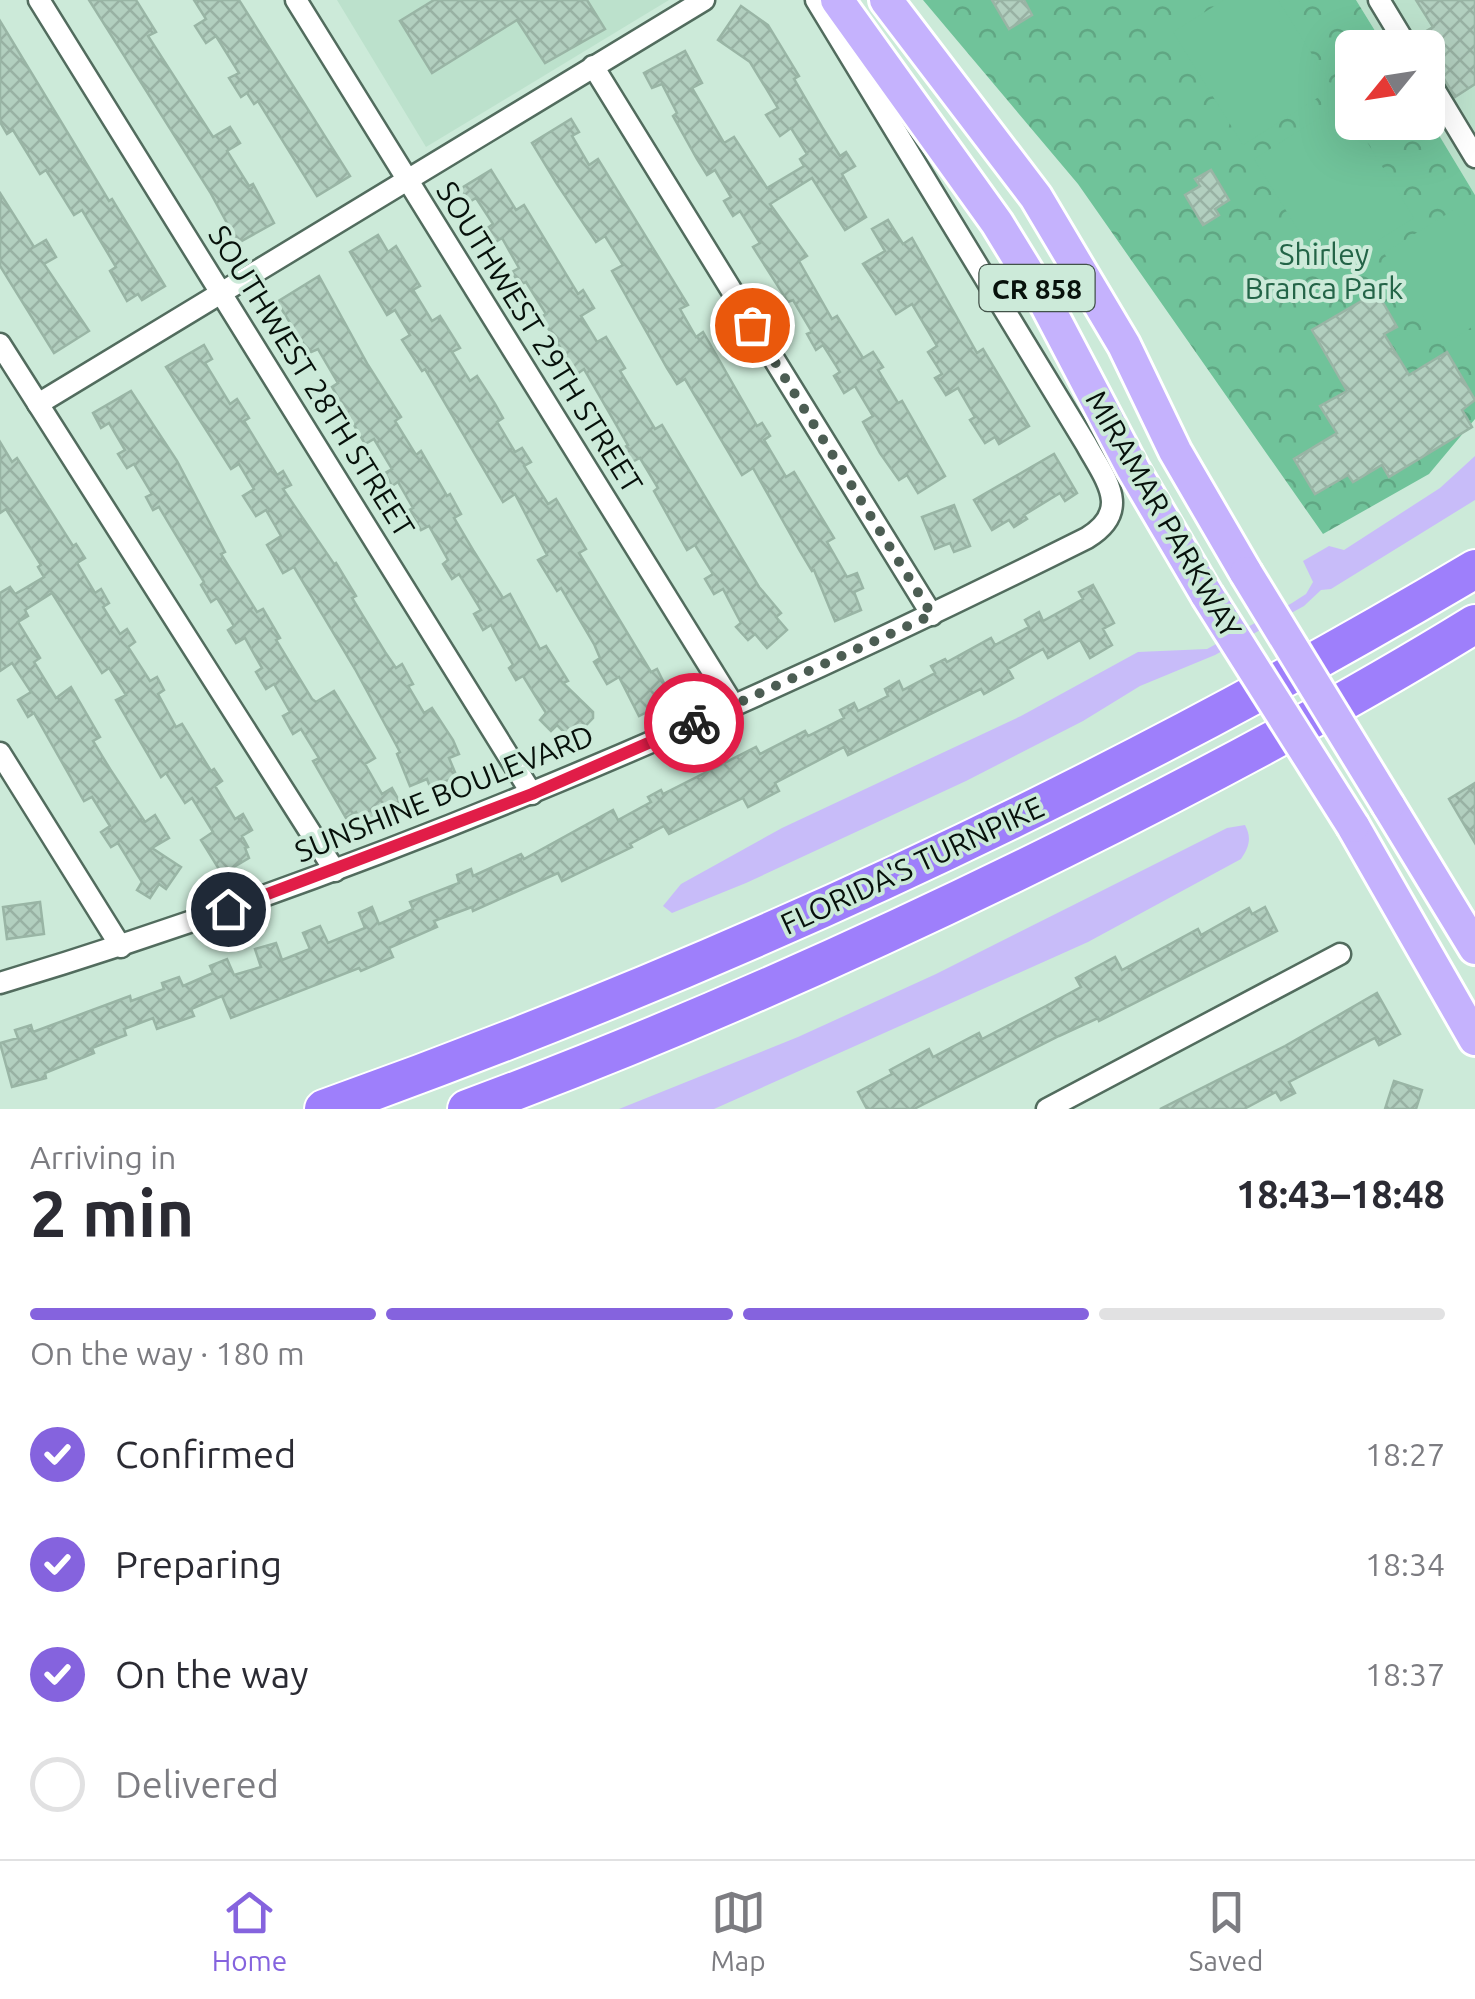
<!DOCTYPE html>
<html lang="en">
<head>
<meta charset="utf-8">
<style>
	body { margin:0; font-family:Ubuntu,sans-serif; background:#f2f2f3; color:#2b2b33; height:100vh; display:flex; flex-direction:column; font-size:38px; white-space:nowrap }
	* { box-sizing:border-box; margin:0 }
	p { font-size:32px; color:#7c7c81 }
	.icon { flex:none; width:55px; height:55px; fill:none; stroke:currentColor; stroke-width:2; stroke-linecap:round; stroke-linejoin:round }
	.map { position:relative; height:1109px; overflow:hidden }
	.side { display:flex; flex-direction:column; background:#fff; flex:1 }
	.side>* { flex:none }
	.needle { width:65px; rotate:240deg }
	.tools { position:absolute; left:1335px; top:30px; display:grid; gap:20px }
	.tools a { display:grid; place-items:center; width:110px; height:110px; border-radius:15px; background:#fff; box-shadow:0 10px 40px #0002; font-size:50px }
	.pin { position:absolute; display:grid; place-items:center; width:85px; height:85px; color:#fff; margin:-42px; border:5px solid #fff; border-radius:50%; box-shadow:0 2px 10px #0007 }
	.courier { position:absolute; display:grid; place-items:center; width:100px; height:100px; margin:-50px; border:8px solid #e11d48; border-radius:50%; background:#fff; color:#222; box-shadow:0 2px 12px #0007 }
	.summary em { font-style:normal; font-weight:700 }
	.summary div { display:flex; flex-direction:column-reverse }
	.summary { display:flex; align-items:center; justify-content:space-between; height:170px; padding:0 30px }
	h1 { font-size:65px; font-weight:700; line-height:75px }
	.bar { display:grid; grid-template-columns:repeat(4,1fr); gap:15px 10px; align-content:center; height:120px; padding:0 30px }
	.bar i { height:12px; border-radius:8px; background:#e1e1e2 }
	.bar .active { background:#8563de }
	.bar p { grid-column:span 4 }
	ol { padding:0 30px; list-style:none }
	li { display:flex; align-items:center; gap:30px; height:110px }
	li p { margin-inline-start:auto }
	li .icon { padding:10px; border-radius:50%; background:#8563de; color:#fff; stroke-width:4 }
	li:last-child { color:#7c7c81 }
	li i { width:55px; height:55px; border:5px solid #e1e1e2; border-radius:50% }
	.tabs { display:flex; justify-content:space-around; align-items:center; height:140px; border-top:2px solid #e1e1e2; background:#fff; font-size:28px; color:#7c7c81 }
	.tabs a { display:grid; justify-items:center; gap:5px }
	.tabs .active { color:#8563de }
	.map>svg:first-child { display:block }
	.built { fill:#bce1cc }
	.forest { fill:url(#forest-crowns) }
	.pitch { fill:#70c39a }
	.water { fill:#c8bcf9 }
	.building { fill:url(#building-cross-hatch); stroke:#99b5a5; stroke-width:2.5 }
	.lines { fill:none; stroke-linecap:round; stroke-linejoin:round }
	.minor-casing { stroke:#526c5e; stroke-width:25 }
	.primary-casing { stroke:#fff; stroke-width:38 }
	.motorway-casing { stroke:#fff; stroke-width:42 }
	.minor { stroke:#fff; stroke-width:20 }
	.primary { stroke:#c5b2fd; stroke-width:32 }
	.motorway { stroke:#9e7ffb; stroke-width:38 }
	.primary-bridge-casing { stroke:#fff; stroke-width:38; stroke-linecap:butt }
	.primary-bridge { stroke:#c5b2fd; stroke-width:32 }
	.done { stroke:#4c5d53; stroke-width:10; stroke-dasharray:0 18 }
	.route { stroke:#e11d48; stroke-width:12 }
	.labels { text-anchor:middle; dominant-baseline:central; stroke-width:8; stroke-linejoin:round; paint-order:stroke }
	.shield { fill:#ccead9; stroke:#425249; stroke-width:2.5 }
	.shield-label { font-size:28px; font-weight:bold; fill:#07110b }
	.park-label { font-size:30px; fill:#236447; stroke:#ccead9 }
	.street-label { font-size:30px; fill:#07110b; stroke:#ccead9 }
</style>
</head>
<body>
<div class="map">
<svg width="1475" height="1109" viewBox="0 0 1475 1109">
	<defs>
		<pattern id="forest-crowns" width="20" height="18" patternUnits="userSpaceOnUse" patternTransform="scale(2.5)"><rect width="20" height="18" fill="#70c39a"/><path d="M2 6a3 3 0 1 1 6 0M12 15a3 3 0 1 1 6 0" fill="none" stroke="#60a683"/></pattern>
		<pattern id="building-cross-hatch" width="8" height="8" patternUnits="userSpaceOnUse" patternTransform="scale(2.5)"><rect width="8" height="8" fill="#b2cfbf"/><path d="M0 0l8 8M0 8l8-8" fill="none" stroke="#98b1a3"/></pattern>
	</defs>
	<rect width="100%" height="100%" fill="#ccead9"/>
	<g class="built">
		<polygon points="337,0 669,0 426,147"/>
		<polygon points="1356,0 1475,0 1475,195 1428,117 1428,48 1385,47"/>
	</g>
	<polygon class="forest" points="923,0 1356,0 1385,47 1352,48 1352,122 1428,122 1428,117 1475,195 1475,419 1429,474 1323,534 1078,184"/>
	<g class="pitch">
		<polygon points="1224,0 1278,0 1333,88 1243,145 1173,32"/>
		<polygon points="1343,103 1414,218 1325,273 1254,159"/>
		<polygon points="1455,209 1475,241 1475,325 1442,346 1384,253"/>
	</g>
	<g class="water">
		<polygon points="1475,456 1475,500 1331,589 1321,590 1304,606 1215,655 1140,686 1083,721 966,781 746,883 672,913 663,906 681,884 782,828 1021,716 1138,652 1207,649 1292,603 1306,594 1313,582 1303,561 1329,546 1344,550 1440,488"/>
		<path d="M 1245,825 C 1252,838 1249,847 1241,859 L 1088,942 L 714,1109 L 619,1109 L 798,1037 L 936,974 L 1227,828 Z"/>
	</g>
	<g class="building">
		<polygon points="89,0 136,0 156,32 148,36 213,137 230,127 240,143 227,151 249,186 253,184 274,223 238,243 210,192"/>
		<polygon points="194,0 239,0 350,176 317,196 258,101 254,104 247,93 241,97 229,78 239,73 216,36 206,43 195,26 206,19"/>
		<polygon points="434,0 587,0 605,29 545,63 517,20 432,73 400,21"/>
		<polygon points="992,0 1024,0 1032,15 1009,29"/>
		<polygon points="1416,0 1475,0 1475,84 1455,97 1418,36 1433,27"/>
		<polygon points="741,6 768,25 799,76 794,79 822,127 840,156 846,152 855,166 842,174 866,217 845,230 812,178 770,204 807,256 799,261 832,319 837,316 863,358 873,352 883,367 878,370 898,403 902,401 945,476 918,493 907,475 899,480 880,453 863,422 873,416 855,386 844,393 834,376 840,372 823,345 816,350 807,334 812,332 793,300 788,302 753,247 760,243 740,211 733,216 724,201 731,197 715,170 707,175 697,159 673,116 677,113 662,84 652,88 644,73 685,51 702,83 692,88 724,143 734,137 767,188 804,166 800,159 807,154 791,128 780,136 766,115 778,108 750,62 718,40"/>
		<polygon points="0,21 109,201 112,199 165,286 142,300 138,294 127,301 110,271 116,267 82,210 74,215 46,170 40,174 13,130 7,134 0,122"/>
		<polygon points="571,119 579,132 572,136 589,165 598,159 688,305 680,309 696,337 703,332 757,426 762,423 770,436 764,440 786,477 794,472 834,538 827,542 847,577 857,573 863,588 854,592 861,610 835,621 814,570 812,571 800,551 753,468 742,475 685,379 677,384 667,368 612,271 623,265 605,236 596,242 557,184 532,143"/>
		<polygon points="491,170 516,210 524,205 578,294 583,290 594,308 581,316 597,342 606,337 625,368 620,371 655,429 662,425 759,587 781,613 776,617 787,630 767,648 755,634 748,640 736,627 741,623 723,589 714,594 705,579 713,574 695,545 687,550 654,491 658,488 640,458 632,462 623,448 628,445 584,369 577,374 541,317 546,314 526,282 520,285 512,272 519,268 502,238 494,243 486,229 493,224 476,198 469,202 460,189"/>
		<polygon points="1211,170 1229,200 1215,209 1219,215 1203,225 1185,195 1200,186 1195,179"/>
		<polygon points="0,193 34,247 46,240 56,257 44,264 89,331 54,353 0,266"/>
		<polygon points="888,220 903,244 912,238 977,353 983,349 1029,426 999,444 995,437 985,443 970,420 975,417 958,388 946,395 935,378 942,374 928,352 937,346 912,304 896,314 863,264 885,251 872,229"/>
		<polygon points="378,235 388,252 396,246 420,286 413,290 432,321 440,316 460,348 452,352 470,381 477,376 495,404 503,418 497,422 515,452 522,448 531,462 524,466 548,504 556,499 586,549 579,553 651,672 657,669 672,699 639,716 619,677 607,684 594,662 600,658 594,644 561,588 557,591 538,560 547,555 515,494 503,502 425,369 422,371 402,340 410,335 395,310 387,315 350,252"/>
		<polygon points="319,276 368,365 401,417 395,421 416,455 421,451 447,496 450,494 461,514 454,518 473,550 503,598 510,594 540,649 546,646 568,681 563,683 593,712 593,718 572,740 557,725 551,731 540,720 546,713 523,676 516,680 509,668 513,665 491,625 483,630 474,614 481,610 459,574 452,579 443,564 448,560 429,526 421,530 409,510 413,508 398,482 392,486 385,473 392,469 374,439 365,444 332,387 338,383 318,349 309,353 277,302"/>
		<polygon points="1377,292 1397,327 1384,334 1409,375 1447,352 1475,400 1462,410 1472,427 1389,477 1382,465 1353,482 1348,475 1315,494 1294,459 1337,433 1320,406 1347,391 1312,330"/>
		<polygon points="204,345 212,359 205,363 230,404 237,399 249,418 244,421 277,475 283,471 291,485 283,489 334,564 336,563 356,596 352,598 385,652 396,668 402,664 413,684 408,686 424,713 432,708 453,740 459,754 449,758 457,777 430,787 427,779 410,786 397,754 400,752 355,669 294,567 283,573 267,545 281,536 266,510 256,516 243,496 254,489 239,464 231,469 166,367"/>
		<polygon points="131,391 177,461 225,552 221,554 257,612 263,609 280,638 276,640 312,699 316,702 334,691 375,758 365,764 382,794 392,788 403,808 365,828 356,812 346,818 313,761 319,758 301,729 293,734 283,716 290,712 274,684 266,689 256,672 262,668 245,638 236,643 228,630 234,626 217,598 211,602 201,585 204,582 159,507 153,510 146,497 152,494 134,464 127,468 118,454 125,450 109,423 101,428 93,413"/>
		<polygon points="0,442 12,462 17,458 73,546 76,544 85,558 77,563 95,593 101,589 109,603 103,607 120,634 127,629 135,642 128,647 150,681 157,677 164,690 158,694 176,727 182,724 211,771 214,769 222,781 215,786 235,819 243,814 252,830 242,836 248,847 245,848 249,858 222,874 201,840 213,832 192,798 185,803 166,773 161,777 116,700 126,695 109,668 102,673 52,593 25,610 28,616 18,622 40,658 34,662 56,698 71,687 100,737 93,741 110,769 145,822 155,815 169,838 152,848 181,867 166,889 159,884 150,898 137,890 142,882 118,843 111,847 101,832 110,826 92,797 84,801 34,713 28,717 18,700 31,692 12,663 0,671 0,593 10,587 15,594 44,577 38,567 41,565 6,509 0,513"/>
		<polygon points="1054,454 1077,493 1065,501 1060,493 1024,515 1027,519 1014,527 1009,520 992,530 974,500"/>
		<polygon points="954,505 970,546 954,552 950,543 935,549 922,517"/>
		<polygon points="1093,585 1114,623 1103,629 1112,645 1090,658 1080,640 1048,658 1043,649 1008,669 1013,678 984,694 981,689 848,755 844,747 775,783 779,791 748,807 743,798 669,834 664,826 630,844 632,847 562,881 558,873 473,911 472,907 434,921 437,927 389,948 393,957 361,971 359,968 231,1018 222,996 191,1009 194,1016 157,1029 153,1018 124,1029 126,1035 92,1048 94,1053 45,1073 46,1078 12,1087 0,1043 18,1038 15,1030 31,1025 33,1032 130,996 131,1001 164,989 162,983 179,977 183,986 213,973 210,966 227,959 234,975 261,967 255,949 276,943 282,960 310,949 303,933 320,926 328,943 365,928 359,913 372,907 379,924 413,909 410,902 459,883 457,875 471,869 473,876 521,854 524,859 613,810 618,820 651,802 648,797 661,790 663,794 756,747 760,754 805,731 808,736 844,718 840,710 854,703 858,711 888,696 885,689 899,681 903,690 935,673 931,666 945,659 947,662 991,638 995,645 1029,627 1025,620 1039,612 1043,621 1083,599 1079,592"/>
		<polygon points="1475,783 1475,843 1449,799"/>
		<polygon points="40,902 44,934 7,939 3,907"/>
		<polygon points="1265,907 1277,931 1099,1021 1098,1018 1059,1036 914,1109 867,1109 858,1092 892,1074 890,1070 929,1049 933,1057 979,1033 982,1039 1044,1007 1081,987 1076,978 1115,957 1122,970 1198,929 1201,935 1249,908 1252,914"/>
		<polygon points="1377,993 1400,1034 1379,1045 1375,1038 1289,1082 1295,1093 1281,1100 1276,1092 1244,1109 1160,1109 1285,1046"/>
		<polygon points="1394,1081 1422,1090 1416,1109 1385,1109"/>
	</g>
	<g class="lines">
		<defs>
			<g id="minor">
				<polyline points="39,0 532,794"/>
				<polyline points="296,0 734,706"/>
				<polyline points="1379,0 1408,48"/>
				<polyline points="593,66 932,615"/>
				<polyline points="1428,79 1475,157"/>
				<polyline points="0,344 335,871"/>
				<polyline points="38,404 704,0"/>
				<polyline points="0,753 121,947"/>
				<path d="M 0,983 C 376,870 736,713 1087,538 C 1133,510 1105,479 1086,444 L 816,0"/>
				<polyline points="1047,1109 1340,954"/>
			</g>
			<g id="primary">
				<polyline points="837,0 997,223 1043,298 1133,469 1207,595"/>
				<polyline points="886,0 1036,197 1124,345 1175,451 1246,573"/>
				<polyline points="1388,805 1475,948"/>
				<polyline points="1353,826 1475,1039"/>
			</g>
			<g id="motorway">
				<path d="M 324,1109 C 724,966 1110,786 1475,569"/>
				<path d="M 467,1109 C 671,1034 869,945 1063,849 C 1204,779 1342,706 1475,624"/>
			</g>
		</defs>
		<use href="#minor" class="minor-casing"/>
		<use href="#primary" class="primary-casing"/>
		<use href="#motorway" class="motorway-casing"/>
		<use href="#minor" class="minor"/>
		<use href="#primary" class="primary"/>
		<use href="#motorway" class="motorway"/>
		<defs>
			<g id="primary-bridge">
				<polyline points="1246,573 1388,805"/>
				<polyline points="1207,595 1353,826"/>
			</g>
		</defs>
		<use href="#primary-bridge" class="primary-bridge-casing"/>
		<use href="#primary-bridge" class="primary-bridge"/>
	</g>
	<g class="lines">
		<polyline class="done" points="694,723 932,615 752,325"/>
		<polyline class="route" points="228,909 532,794 694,723"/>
	</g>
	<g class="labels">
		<rect class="shield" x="979.5" y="265" width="115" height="46" rx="8"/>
		<g class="shield-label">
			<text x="1037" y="288">CR 858</text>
		</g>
		<g class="park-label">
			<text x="1324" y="254">Shirley<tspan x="1324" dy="34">Branca Park</tspan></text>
		</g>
		<g class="street-label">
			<text transform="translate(540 337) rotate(58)">SOUTHWEST 29TH STREET</text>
			<text transform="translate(312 381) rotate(58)">SOUTHWEST 28TH STREET</text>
			<text transform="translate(1164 514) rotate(60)">MIRAMAR PARKWAY</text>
			<text transform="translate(444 793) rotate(-22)">SUNSHINE BOULEVARD</text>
			<text transform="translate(912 865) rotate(-25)">FLORIDA'S TURNPIKE</text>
		</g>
	</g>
</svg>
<div class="tools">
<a><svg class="needle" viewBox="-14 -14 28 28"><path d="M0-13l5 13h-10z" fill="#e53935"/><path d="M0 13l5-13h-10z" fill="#7c7c81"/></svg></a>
</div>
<div class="pin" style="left:752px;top:325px;background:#ea580c"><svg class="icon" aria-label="bag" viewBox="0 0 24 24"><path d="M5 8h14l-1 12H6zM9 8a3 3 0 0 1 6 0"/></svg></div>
<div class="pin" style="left:228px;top:909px;background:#1f2937"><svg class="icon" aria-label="home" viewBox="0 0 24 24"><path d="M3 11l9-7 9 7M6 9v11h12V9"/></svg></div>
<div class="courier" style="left:694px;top:723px"><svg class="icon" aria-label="bike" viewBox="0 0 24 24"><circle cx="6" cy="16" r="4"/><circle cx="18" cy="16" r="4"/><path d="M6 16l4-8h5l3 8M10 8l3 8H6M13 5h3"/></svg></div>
</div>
<section class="side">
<div class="summary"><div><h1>2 min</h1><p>Arriving in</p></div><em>18:43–18:48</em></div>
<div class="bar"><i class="active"></i><i class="active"></i><i class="active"></i><i></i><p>On the way · 180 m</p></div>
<ol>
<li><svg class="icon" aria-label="check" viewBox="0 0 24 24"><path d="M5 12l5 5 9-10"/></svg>Confirmed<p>18:27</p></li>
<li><svg class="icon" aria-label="check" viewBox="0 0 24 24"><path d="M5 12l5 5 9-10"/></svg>Preparing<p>18:34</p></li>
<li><svg class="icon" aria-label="check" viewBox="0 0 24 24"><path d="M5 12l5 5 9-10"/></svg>On the way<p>18:37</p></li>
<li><i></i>Delivered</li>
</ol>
</section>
<nav class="tabs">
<a class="active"><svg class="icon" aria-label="home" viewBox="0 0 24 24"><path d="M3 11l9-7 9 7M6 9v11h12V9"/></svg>Home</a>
<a><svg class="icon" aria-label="map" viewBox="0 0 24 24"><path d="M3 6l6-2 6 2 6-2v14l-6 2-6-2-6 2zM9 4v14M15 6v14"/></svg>Map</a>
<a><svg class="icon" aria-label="saved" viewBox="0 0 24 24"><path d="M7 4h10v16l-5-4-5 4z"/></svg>Saved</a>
</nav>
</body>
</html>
